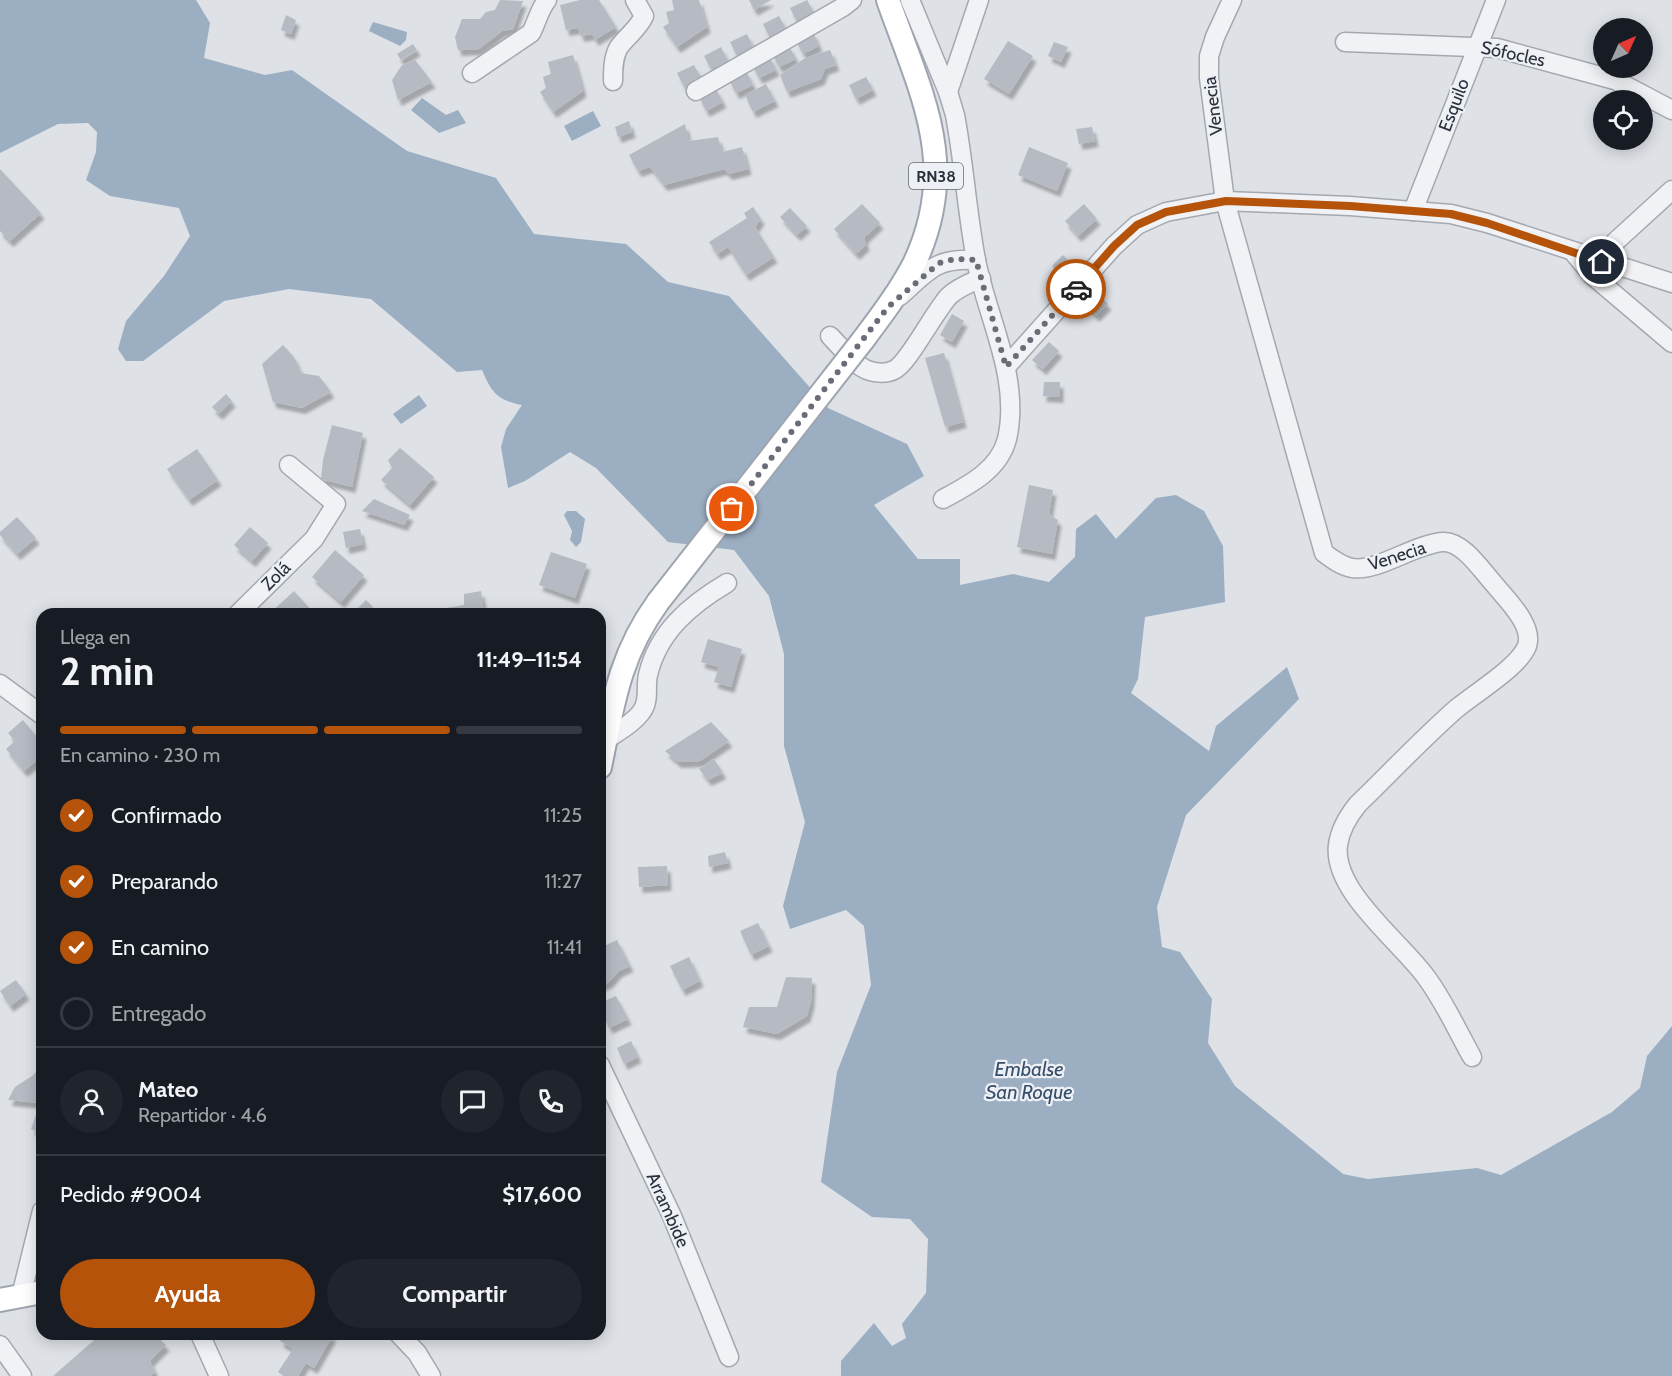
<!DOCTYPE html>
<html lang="es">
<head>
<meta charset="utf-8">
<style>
	body { margin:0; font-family:Cabin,sans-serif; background:#20242c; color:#f1f3f6; height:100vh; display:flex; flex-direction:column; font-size:22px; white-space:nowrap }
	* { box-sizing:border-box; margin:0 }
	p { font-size:20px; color:#9ea1a6 }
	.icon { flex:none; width:33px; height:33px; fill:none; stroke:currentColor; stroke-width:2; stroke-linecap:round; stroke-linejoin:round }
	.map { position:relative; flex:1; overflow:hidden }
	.drawer { position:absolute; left:36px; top:608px; width:570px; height:732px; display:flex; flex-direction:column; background:#171b24; border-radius:18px; box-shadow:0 3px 15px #0003 }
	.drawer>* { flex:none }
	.needle { width:39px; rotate:45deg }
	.buttons { position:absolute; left:1593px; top:18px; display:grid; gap:12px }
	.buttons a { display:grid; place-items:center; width:60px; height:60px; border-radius:50%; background:#171b24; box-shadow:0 3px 15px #0003; font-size:30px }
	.pin { position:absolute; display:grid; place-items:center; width:51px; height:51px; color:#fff; margin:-26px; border:3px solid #fff; border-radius:50%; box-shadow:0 2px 6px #0007 }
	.courier { position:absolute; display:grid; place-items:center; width:60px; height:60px; margin:-30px; border:4px solid #b45309; border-radius:50%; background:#fff; color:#222; box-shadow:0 2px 8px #0007 }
	.summary em { font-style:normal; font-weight:700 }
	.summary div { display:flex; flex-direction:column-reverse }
	.summary { display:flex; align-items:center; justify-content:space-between; height:102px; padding:0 24px }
	h1 { font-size:39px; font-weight:700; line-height:45px }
	.bar { display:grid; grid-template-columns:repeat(4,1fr); gap:9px 6px; align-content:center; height:72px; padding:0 24px }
	.bar i { height:8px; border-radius:4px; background:#363941 }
	.bar .current { background:#b45309 }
	.bar p { grid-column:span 4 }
	.line { display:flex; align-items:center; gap:15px; padding:0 24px; border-top:2px solid #363941 }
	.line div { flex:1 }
	.round { display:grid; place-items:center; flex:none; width:63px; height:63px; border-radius:32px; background:#20242c }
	ol { padding:0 24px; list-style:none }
	li { display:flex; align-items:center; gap:18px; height:66px }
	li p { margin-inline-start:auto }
	li .icon { padding:6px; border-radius:50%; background:#b45309; color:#fff; stroke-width:4 }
	li:last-child { color:#9ea1a6 }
	li i { width:33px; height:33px; border:3px solid #363941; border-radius:50% }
	.primary-button { display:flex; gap:12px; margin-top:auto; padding:12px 24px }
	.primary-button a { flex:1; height:69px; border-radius:36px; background:#b45309; color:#fff; font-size:24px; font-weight:700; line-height:69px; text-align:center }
	.primary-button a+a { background:#20242c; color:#f1f3f6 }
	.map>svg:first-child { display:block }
	.water { fill:#9caec2 }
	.building { fill:#b6bac2; filter:url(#shadow) }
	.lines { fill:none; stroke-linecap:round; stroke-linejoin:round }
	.minor-casing { stroke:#a4a8af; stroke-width:21 }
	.major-casing { stroke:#9fa5b0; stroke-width:26 }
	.minor { stroke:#f0f2f5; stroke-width:18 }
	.major { stroke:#fff; stroke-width:22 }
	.major-bridge-casing { stroke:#9fa5b0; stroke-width:26; stroke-linecap:butt }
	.major-bridge { stroke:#fff; stroke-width:22 }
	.done { stroke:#686d77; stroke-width:6; stroke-dasharray:0 10.8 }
	.route { stroke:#b45309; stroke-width:8 }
	.labels { text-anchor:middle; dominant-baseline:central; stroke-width:4.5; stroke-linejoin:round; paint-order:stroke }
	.shield { fill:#edf0f4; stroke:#646972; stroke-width:1.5 }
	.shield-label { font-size:16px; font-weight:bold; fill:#292f3b }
	.street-label { font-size:18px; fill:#292f3b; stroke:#edf0f4 }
	.water-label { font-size:20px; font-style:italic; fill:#374e6a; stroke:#edf0f4 }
</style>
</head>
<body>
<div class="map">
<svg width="1672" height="1376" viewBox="0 0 1672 1376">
	<defs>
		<filter id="shadow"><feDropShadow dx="3.5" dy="6" stdDeviation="1.5" flood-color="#0004"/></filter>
	</defs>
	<rect width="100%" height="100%" fill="#dee1e6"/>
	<g class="water">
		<path d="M 0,0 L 196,0 L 210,23 L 204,58 L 265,75 L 292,70 L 407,151 L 496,178 L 534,234 L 626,244 L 668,282 L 729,296 L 828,408 L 907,444 L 924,476 L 874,505 L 918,559 L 960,559 L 960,585 L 1013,574 L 1049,582 L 1075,557 L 1076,529 L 1096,514 L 1116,539 L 1156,498 L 1176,495 L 1204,511 L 1223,546 L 1225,602 L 1145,617 L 1138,679 L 1131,693 L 1209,751 L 1216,726 L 1287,667 L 1299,699 L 1186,815 L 1157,907 L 1162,947 L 1180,952 L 1212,999 L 1208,1043 L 1235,1086 L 1343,1174 L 1368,1179 L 1477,1168 L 1501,1175 L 1612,1112 L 1640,1088 L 1647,1056 L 1672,1026 L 1672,1376 L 841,1376 L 841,1361 L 874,1323 L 892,1346 L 906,1338 L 902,1324 L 926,1293 L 928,1239 L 910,1219 L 872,1217 L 821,1182 L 837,1072 L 871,985 L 864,926 L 846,910 L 790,929 L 783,906 L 805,822 L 784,746 L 784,654 L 769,596 L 734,550 L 668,542 L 596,468 L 570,452 L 525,481 L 508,488 L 501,447 L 506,429 L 522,405 C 497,400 492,393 482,370 L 457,372 L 371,299 L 289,289 L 224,301 L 143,361 L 126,361 L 118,349 L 126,321 L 164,276 L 190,236 L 179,208 L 110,196 L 86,180 L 96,152 L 97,132 L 88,123 L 58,124 L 0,153 Z"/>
		<polygon points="373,22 407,32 406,40 400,46 369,31"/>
		<polygon points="422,98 446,115 458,110 466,123 439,133 411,110"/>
		<polygon points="593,111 601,126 572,141 564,126"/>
		<polygon points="419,395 427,406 401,424 393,414"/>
		<polygon points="567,511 576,511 585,519 581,542 576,547 570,540 572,531 564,515"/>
	</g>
	<g class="building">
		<polygon points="500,0 523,1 513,29 502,31 479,49 458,50 455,37 462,19 480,19 486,12 495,10"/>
		<polygon points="580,0 599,0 616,27 595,40 592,34 581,36 578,28 566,30 560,5"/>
		<polygon points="672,0 699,0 707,27 677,47 663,27 669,23 666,12 674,10"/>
		<polygon points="749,0 771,0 754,10"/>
		<polygon points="807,0 814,13 797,22 790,8"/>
		<polygon points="286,15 296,20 291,34 281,30"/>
		<polygon points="779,16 786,29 770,38 763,24"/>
		<polygon points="813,32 819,46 803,54 796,41"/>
		<polygon points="747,34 753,47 737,56 730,42"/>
		<polygon points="1008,41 1033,56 1009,94 984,79"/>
		<polygon points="1054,42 1068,47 1061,62 1048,56"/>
		<polygon points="413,44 417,50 401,60 397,54"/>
		<polygon points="789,46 796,59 779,67 772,54"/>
		<polygon points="721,47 728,61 711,69 704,56"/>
		<polygon points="830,50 836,65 825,69 821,79 787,92 780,75 805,58"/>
		<polygon points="573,55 583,91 553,112 540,92 546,88 543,77 551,74 548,62"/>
		<polygon points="769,56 776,70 759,78 752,65"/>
		<polygon points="415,60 432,82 398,100 392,80 402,65"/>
		<polygon points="694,65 701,78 684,87 677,73"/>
		<polygon points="746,71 753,85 736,93 729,80"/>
		<polygon points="866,77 873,90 856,99 849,85"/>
		<polygon points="766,84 775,101 753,112 745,95"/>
		<polygon points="716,89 723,102 706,111 699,97"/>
		<polygon points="629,121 632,132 618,137 615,127"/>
		<polygon points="685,124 689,141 718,137 722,152 742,147 748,169 729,174 724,169 664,185 650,167 638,171 629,155"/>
		<polygon points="1092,127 1095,141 1079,144 1076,129"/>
		<polygon points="1029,147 1068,163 1057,191 1018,175"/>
		<polygon points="0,169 41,213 10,241 0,231"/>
		<polygon points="862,204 880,223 864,238 866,245 856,254 834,229"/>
		<polygon points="1084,204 1097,219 1078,236 1065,221"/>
		<polygon points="753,207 761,219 755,227 774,257 746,275 728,247 717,254 709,242 747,218 744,213"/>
		<polygon points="790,208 807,226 797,235 780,217"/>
		<polygon points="1063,255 1073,265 1062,276 1052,266"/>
		<polygon points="1098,294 1108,304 1096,316 1086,305"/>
		<polygon points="952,314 964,321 952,342 940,335"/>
		<polygon points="1049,342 1059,351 1043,369 1032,360"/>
		<polygon points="283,345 294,357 301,373 319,376 331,392 302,408 273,402 262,364"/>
		<polygon points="944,353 963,422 945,427 925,358"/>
		<polygon points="1044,382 1060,382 1060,397 1043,396"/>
		<polygon points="226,394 232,401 219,414 212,407"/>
		<polygon points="332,425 363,433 352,487 321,479 323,460"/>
		<polygon points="400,448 434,477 410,505 381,480 392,468 388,460"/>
		<polygon points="197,449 218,480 189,500 167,469"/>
		<polygon points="1029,485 1053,490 1049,514 1058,520 1052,554 1017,547"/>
		<polygon points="374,499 410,515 404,525 362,511"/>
		<polygon points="17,517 36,538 17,554 0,535 0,532"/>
		<polygon points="250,527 268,543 252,561 234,545"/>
		<polygon points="360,529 363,544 346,548 343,532"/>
		<polygon points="335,550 364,575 341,602 312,577"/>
		<polygon points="551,552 587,564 575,598 539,585"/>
		<polygon points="294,591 313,612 269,614"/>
		<polygon points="481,591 484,614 446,614 446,608 464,605 464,594"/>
		<polygon points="366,600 373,607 366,614 352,614"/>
		<polygon points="708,639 742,649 731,687 714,682 719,667 701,662"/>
		<polygon points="23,720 42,743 42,756 24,771 6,749 15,741 8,733"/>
		<polygon points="711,722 729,741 700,761 678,762 665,751"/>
		<polygon points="714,759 723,773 708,780 699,769"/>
		<polygon points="725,852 728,863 709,867 708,856"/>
		<polygon points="667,866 668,885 639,887 638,867"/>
		<polygon points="758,923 769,946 751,955 740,931"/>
		<polygon points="617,940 630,966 619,971 609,982 600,986 600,948"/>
		<polygon points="689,957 700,981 682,990 670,966"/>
		<polygon points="786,977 812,978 811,1002 807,1016 777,1034 743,1027 749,1007 777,1007"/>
		<polygon points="16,980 26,994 10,1006 0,991"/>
		<polygon points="616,996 628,1019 609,1028 600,1008 600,1003"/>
		<polygon points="631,1041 638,1057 624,1064 617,1048"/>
		<polygon points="42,1066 42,1134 31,1129 40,1103 8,1100 15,1087 32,1076"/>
		<polygon points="101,1334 154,1334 166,1345 150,1361 155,1372 151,1376 53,1376"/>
		<polygon points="284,1334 330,1334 333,1335 314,1368 306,1363 298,1376 284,1376 278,1372 293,1349 280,1341"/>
	</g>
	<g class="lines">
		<defs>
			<g id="minor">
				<path d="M 910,0 L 948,92 L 955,115 C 964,163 967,212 976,260 C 987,318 1021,378 1007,439 C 999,470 969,485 943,499"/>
				<path d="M 1232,0 L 1215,37 L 1209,56 L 1209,78 L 1225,201 L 1324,553 C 1332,559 1341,566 1352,568 C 1378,572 1414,544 1443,542 C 1463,541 1482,571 1494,584 C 1506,599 1534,625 1527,646 C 1519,667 1475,693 1456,709 C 1422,739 1391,772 1358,804 C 1349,815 1340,830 1338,845 C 1332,891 1401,942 1426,977 C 1444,1001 1457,1030 1472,1057"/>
				<polyline points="1345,42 1497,48 1615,80 1672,110"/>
				<path d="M 472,73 L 531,33 C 537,22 539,10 547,0"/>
				<path d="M 613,81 C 613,70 613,57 619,47 C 627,36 638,29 644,16 L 635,0"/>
				<polyline points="696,91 843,7 852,0"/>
				<polyline points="948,92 979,0"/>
				<polyline points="1413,211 1496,0"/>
				<polyline points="1574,253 1593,276 1672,343"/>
				<polyline points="1602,262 1615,242 1672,190"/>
				<path d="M 900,296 C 929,270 935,258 976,260"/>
				<path d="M 830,336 C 841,347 853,364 867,370 C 876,373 886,374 894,370 C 908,364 934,312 949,296 C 957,288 970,283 981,278"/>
				<polyline points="1006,367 1114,246 1137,225 1166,212 1225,201 1350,206 1451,214 1487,223 1672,283"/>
				<polyline points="238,614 314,539 336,504 289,465"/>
				<polyline points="0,684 42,715"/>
				<path d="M 606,740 C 617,732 634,723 642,711 C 650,700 645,687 648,675 C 658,632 690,605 727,583"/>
				<polyline points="600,1065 672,1216 729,1357"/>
				<polyline points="21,1296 42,1211"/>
				<polyline points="200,1334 219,1376"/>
				<polyline points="399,1334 417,1353 431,1376"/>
				<polyline points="0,1345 22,1376"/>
			</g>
			<g id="major">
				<path d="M 863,340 C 881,316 900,291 914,264 C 961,165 921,94 888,0"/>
				<path d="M 600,767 C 613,704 619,656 658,602"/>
				<polyline points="0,1300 42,1292"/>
			</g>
		</defs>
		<use href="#minor" class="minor-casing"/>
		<use href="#major" class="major-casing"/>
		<use href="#minor" class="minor"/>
		<use href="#major" class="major"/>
		<defs>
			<polyline id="major-bridge" points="658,602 863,340"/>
		</defs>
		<use href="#major-bridge" class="major-bridge-casing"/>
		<use href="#major-bridge" class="major-bridge"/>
	</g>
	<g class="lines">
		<polyline class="done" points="732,509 888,307 939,263 955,259 976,260 1006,367 1076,289"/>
		<polyline class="route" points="1076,289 1114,246 1137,225 1166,212 1226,201 1350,206 1451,214 1487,223 1602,262"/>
	</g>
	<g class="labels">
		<rect class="shield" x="909" y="163" width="54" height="26" rx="4.5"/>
		<g class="shield-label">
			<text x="936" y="176">RN38</text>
		</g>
		<g class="street-label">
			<text transform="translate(1513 54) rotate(12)">Sófocles</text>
			<text transform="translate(1454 105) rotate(-69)">Esquilo</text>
			<text transform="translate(1213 106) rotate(-97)">Venecia</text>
			<text transform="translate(1397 556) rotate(-18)">Venecia</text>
			<text transform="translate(276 576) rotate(-45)">Zolá</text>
			<text transform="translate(668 1210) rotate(66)">Arrambide</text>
		</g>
		<g class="water-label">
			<text x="1029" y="1069">Embalse<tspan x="1029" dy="23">San Roque</tspan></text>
		</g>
	</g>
</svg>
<div class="buttons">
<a><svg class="needle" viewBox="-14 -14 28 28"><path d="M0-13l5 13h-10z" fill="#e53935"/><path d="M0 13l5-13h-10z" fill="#9ea1a6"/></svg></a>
<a><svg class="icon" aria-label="locate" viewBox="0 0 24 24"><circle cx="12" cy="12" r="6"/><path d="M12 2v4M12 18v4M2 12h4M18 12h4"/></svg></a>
</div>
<div class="pin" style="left:732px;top:509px;background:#ea580c"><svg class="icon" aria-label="bag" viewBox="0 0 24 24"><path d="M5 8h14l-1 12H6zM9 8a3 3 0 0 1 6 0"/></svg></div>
<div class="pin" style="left:1602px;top:262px;background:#1f2937"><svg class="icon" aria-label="home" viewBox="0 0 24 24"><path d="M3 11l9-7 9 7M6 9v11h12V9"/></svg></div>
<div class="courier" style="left:1076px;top:289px"><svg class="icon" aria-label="car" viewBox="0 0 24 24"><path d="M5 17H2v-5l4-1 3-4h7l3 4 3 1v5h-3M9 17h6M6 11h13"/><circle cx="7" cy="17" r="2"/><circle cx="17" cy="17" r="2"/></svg></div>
<section class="drawer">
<div class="summary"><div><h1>2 min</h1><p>Llega en</p></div><em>11:49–11:54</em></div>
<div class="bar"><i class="current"></i><i class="current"></i><i class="current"></i><i></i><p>En camino · 230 m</p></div>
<ol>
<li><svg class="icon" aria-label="check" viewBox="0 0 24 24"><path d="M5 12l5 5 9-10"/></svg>Confirmado<p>11:25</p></li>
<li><svg class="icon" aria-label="check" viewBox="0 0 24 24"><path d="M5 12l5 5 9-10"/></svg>Preparando<p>11:27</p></li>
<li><svg class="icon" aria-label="check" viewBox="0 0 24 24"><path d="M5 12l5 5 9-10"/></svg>En camino<p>11:41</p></li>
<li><i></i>Entregado</li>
</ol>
<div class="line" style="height:108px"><a class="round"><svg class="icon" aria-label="person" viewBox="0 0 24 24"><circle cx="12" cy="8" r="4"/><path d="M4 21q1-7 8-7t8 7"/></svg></a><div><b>Mateo</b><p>Repartidor · 4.6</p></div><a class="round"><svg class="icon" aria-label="chat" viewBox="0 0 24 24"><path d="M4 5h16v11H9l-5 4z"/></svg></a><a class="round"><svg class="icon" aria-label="phone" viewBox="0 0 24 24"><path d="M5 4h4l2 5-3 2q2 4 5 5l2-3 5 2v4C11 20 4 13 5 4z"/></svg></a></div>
<div class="line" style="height:78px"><div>Pedido #9004</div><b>$17,600</b></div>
<div class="primary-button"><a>Ayuda</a><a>Compartir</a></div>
</section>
</div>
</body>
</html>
